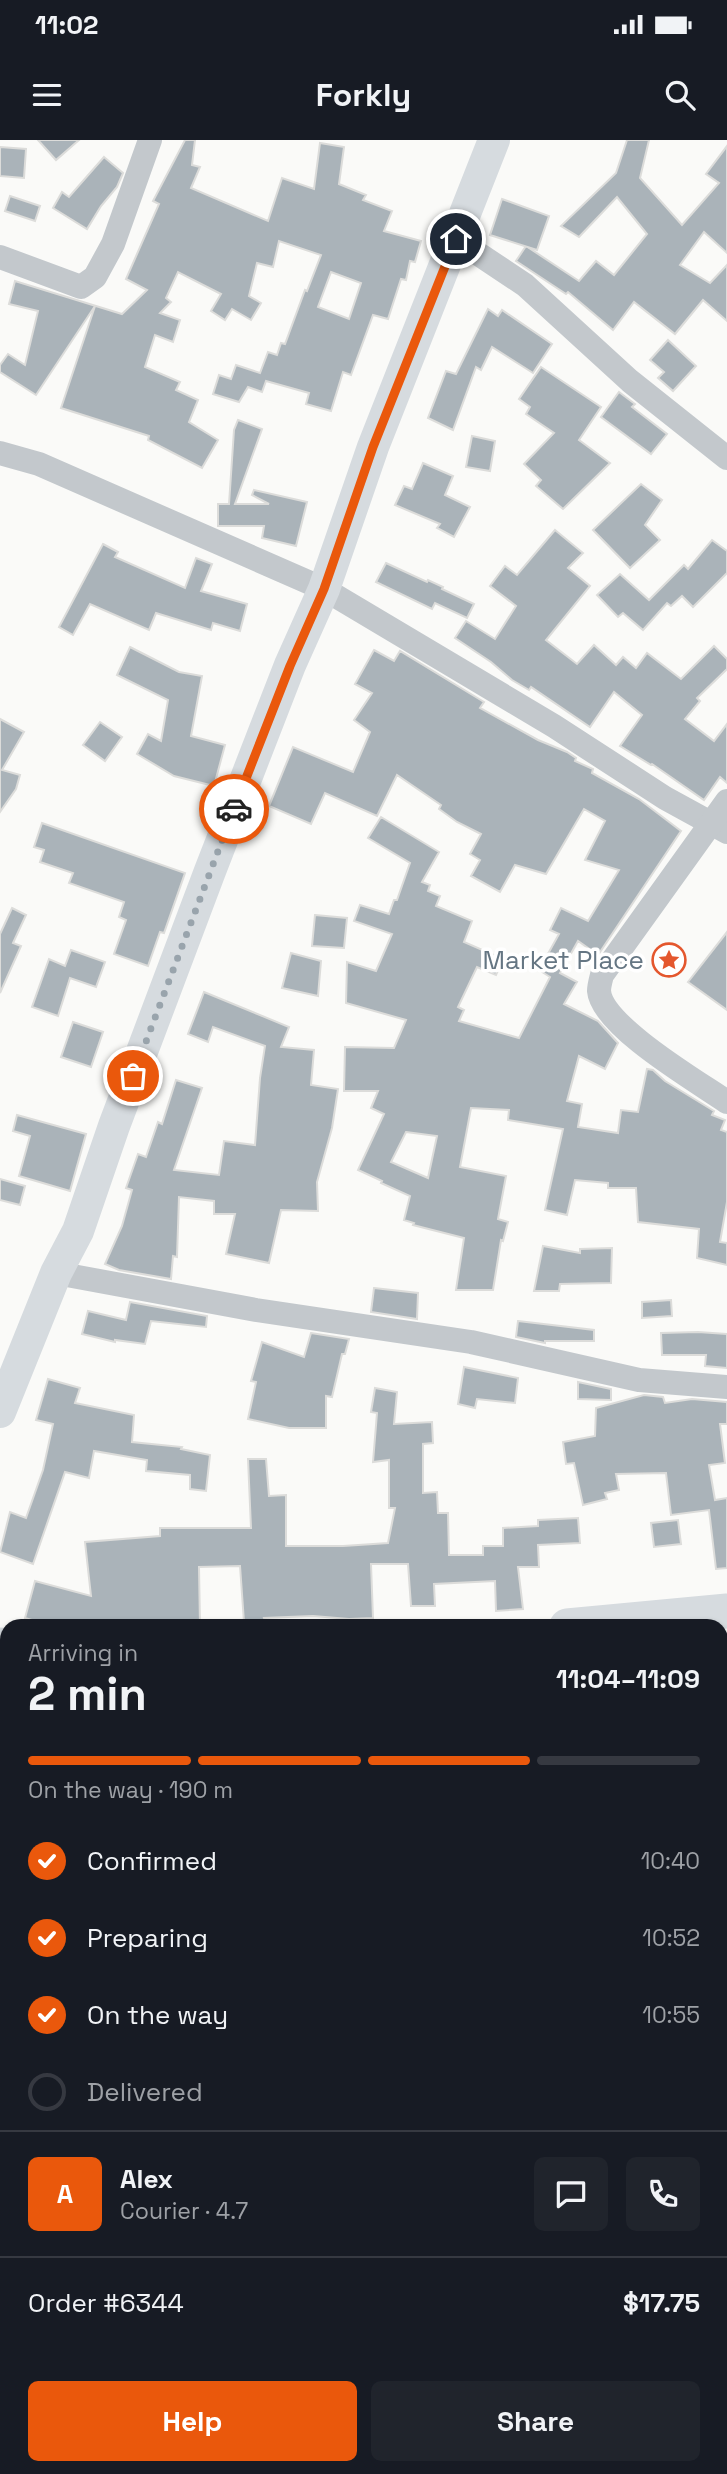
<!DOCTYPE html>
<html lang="en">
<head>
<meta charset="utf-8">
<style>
	body { margin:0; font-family:"Space Grotesk",sans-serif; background:#20242c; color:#f1f3f6; height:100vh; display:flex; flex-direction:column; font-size:26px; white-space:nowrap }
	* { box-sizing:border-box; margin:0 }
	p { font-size:23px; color:#9ea1a6 }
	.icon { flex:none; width:38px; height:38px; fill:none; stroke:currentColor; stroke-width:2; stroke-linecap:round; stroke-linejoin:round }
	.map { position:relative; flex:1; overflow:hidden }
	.panel { position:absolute; left:0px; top:1479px; width:728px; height:856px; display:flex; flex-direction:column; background:#171b24; border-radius:21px 21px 0 0; box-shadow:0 2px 5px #0004 }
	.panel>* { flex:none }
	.pin { position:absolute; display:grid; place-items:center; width:60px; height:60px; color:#fff; margin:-30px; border:4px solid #fff; border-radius:50%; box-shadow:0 2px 7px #0007 }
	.courier { position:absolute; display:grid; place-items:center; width:70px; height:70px; margin:-35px; border:5px solid #ea580c; border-radius:50%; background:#fff; color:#222; box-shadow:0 2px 9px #0007 }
	.head em { font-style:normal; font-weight:700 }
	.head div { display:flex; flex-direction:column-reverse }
	.head { display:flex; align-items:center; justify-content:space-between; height:119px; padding:0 28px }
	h1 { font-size:46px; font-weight:700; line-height:52px }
	.bar { display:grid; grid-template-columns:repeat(4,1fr); gap:10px 7px; align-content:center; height:84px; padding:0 28px }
	.bar i { height:9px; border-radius:5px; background:#363941 }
	.bar .current { background:#ea580c }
	.bar p { grid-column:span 4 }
	.line { display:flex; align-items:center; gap:18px; padding:0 28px; border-top:2px solid #363941 }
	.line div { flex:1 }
	.round { display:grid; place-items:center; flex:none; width:74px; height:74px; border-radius:10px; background:#20242c }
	ol { padding:0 28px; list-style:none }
	li { display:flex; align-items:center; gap:21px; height:77px }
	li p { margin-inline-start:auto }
	li .icon { padding:7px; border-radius:50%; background:#ea580c; color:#fff; stroke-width:4 }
	li:last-child { color:#9ea1a6 }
	li i { width:38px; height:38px; border:4px solid #363941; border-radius:50% }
	.cta { display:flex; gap:14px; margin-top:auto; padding:14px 28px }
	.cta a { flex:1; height:80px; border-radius:10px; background:#ea580c; color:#fff; font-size:28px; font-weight:700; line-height:80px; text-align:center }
	.cta a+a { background:#20242c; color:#f1f3f6 }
	.status { display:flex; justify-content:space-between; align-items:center; height:49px; padding:0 35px; background:#171b24; direction:ltr }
	.status svg { height:19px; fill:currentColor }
	header { display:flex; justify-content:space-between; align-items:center; height:91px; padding:0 28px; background:#171b24; font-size:32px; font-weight:700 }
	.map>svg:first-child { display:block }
	.green { fill:#dadfd7 }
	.building { fill:#aab3b9; stroke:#dcdcda; stroke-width:2; fill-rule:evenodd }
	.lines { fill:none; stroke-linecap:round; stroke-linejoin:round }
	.minor { stroke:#c3c8cc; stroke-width:24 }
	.major { stroke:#d6dbdf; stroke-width:32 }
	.highway { stroke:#d6dbdf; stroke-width:35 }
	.done { stroke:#99a4ac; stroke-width:7; stroke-dasharray:0 12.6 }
	.route { stroke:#ea580c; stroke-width:9 }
	.labels { text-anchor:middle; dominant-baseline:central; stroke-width:7; stroke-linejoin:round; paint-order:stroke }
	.poi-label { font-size:26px; fill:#657683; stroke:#fff; text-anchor:end }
</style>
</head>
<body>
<div class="status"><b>11:02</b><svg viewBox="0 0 49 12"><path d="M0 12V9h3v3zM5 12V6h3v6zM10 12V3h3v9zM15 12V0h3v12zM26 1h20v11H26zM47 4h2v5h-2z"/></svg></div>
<header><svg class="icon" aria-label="menu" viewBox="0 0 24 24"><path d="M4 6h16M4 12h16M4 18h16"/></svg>Forkly<svg class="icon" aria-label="search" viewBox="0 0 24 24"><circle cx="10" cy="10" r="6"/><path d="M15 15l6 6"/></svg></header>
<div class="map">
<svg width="727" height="2334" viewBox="0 0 727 2334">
	<rect width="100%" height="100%" fill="#fafaf8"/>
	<polygon class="green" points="0,1879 7,1879 7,2328 218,2328 221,2334 0,2334"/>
	<g class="building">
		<polygon points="38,0 79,0 56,20"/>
		<path d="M 185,0 L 195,0 L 192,25 L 200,27 L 191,48 L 268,81 L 282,38 L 314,49 L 320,3 L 344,7 L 339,44 L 366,55 L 363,60 L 392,71 L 384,91 L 421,101 L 415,122 L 410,121 L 406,140 L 401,139 L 388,179 L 373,175 L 351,235 L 343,232 L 331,271 L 306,264 L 309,253 L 266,241 L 262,252 L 248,247 L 239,262 L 213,254 L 219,235 L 231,239 L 236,225 L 260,233 L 268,212 L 277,215 L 281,203 L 285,204 L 305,150 L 307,151 L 321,115 L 279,101 L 273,127 L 257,123 L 249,156 L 261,163 L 251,180 L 232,169 L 225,180 L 211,171 L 221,154 L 178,132 L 166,158 L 171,162 L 160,173 L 180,180 L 173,202 L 155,195 L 145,227 L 180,242 L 176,250 L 198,260 L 189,282 L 218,300 L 202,328 L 148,300 L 149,296 L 61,268 L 95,166 L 36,255 L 0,232 L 0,225 L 8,214 L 25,225 L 38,171 L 9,164 L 15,141 L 122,174 L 147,150 L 126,139 L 159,64 L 153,61 ZM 331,132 L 361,143 L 349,179 L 318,167 Z"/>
		<polygon points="627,0 649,0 640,38 682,85 719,43 706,34 727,6 727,113 704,92 680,125 710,143 727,125 727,181 703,160 675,194 634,162 613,190 568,152 566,154 516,121 526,106 579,141 596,121 614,135 647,94 617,57 579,97 561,86 616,33"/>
		<polygon points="0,7 26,9 24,38 0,36"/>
		<polygon points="104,17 123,33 117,47 101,66 87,89 53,68 62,52 69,57"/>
		<polygon points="10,56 40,66 35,81 5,71"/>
		<polygon points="502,59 549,76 537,110 490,95"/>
		<polygon points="488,169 498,176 502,170 552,204 533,233 492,207 481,230 476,227 453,290 428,278 446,231 456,234"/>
		<polygon points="668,200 696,226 673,251 658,238 664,232 650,220"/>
		<polygon points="541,227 601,267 579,300 610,323 563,369 536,346 541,340 524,324 554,293 526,274 530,267 519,259"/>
		<polygon points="619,252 635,264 632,267 667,294 651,314 601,277"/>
		<polygon points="238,280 262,289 235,364 269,364 252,355 254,350 307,362 296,406 262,398 264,386 218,386 218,364 229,364 234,290"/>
		<polygon points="472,296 495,301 490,331 466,327"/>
		<polygon points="423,323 453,336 445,355 470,367 454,397 437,388 440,384 395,365 404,346 412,349"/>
		<polygon points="641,344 662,360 645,385 660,400 630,428 593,390"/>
		<polygon points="555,390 583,413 568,428 590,446 546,500 577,524 594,505 616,525 623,517 636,528 647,513 681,539 714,506 727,519 727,529 697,558 700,561 685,579 714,601 727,584 727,643 720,637 704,660 652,624 651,625 620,606 642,575 614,552 590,587 531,547 529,550 512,540 491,522 455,498 466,481 495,499 516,466 490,446 505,426 517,435"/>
		<polygon points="712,400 727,411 727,433 693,467 682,456 671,466 667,463 643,490 623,473 618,477 597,455 620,434 649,460 684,425 688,429"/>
		<polygon points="103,404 118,412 115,417 185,448 196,418 212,424 201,451 247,464 240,491 213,483 211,490 156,473 149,490 90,464 73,495 59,487"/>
		<polygon points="386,423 427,442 428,440 443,447 442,449 474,464 467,478 435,463 432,469 376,442"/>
		<polygon points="130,507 179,532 202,536 191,596 225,605 214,646 174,636 137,614 148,594 161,601 168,560 117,535"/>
		<path d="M 374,510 L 394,521 L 400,511 L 484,562 L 480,568 L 538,600 L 567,612 L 576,618 L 575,621 L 593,629 L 592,633 L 639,659 L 681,691 L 598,815 L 578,801 L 560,833 L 577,842 L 564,864 L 598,881 L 618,903 L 605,929 L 579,916 L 567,961 L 582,964 L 578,987 L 618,993 L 621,970 L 638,972 L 647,929 L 653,930 L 665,941 L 714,971 L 712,975 L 725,980 L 721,990 L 727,992 L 727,1062 L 720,1102 L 727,1103 L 727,1125 L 697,1118 L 699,1089 L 638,1082 L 636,1048 L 608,1048 L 608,1043 L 575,1040 L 567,1075 L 545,1070 L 563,989 L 508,980 L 509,970 L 471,968 L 460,1027 L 506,1036 L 498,1079 L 508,1082 L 503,1101 L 501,1100 L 493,1150 L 456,1150 L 464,1098 L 413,1085 L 414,1083 L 404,1080 L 410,1056 L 381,1043 L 382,1041 L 358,1030 L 384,974 L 371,968 L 378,951 L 344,951 L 345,907 L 394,908 L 406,880 L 346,863 L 347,822 L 376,831 L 392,794 L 354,781 L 360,765 L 389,774 L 394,760 L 397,760 L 410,723 L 368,698 L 381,677 L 439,712 L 422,742 L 430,745 L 428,751 L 440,756 L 436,766 L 472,781 L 464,802 L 503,819 L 496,835 L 477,827 L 458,867 L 464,870 L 459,881 L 519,898 L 550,837 L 539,830 L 559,794 L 550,790 L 561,768 L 588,781 L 619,730 L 585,720 L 605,681 L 584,669 L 546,734 L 515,725 L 500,752 L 471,736 L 480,720 L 470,714 L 481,694 L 457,682 L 439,669 L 441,665 L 397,635 L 377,676 L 325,653 L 311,684 L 269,666 L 293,607 L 353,632 L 370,592 L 354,580 L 372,553 L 355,544 ZM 406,992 L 437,996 L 428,1038 L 391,1022 Z"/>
		<polygon points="0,579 24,592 2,630 20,635 16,649 0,672"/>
		<polygon points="100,582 122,597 105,621 83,605"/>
		<polygon points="42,683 185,733 164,793 160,792 148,826 114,814 126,780 119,777 124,762 69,743 73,733 40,722 44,710 34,707"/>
		<polygon points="12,768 26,775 13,803 21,806 0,853 0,794"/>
		<polygon points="315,775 347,778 344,808 312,806"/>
		<polygon points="727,792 727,870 688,842"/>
		<polygon points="71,810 105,822 96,847 70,838 58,876 32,867 49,819 65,826"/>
		<polygon points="291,813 321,821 318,856 282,848"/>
		<polygon points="204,852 289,887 281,907 314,910 311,945 338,949 332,988 317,1042 318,1071 281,1070 269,1123 226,1114 235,1074 214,1074 214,1061 179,1057 177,1117 173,1116 171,1139 119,1130 105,1124 122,1086 132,1050 126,1048 138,1014 146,1017 158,982 162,984 176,940 202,948 174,1030 219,1035 224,1001 255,1005 260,938 265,906 213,887 208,902 188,894"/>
		<polygon points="73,882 103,892 91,927 61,917"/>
		<polygon points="17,975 86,994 70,1051 19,1036 30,996 13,991"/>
		<polygon points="0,1039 25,1046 20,1065 0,1060"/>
		<polygon points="543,1106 580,1113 580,1109 612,1108 611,1143 560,1144 559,1151 534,1151"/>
		<polygon points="374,1148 418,1153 417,1179 371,1172"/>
		<polygon points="671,1160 672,1176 642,1178 642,1162"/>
		<polygon points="130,1162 207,1176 206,1187 151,1181 145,1204 115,1200 115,1202 82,1194 88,1171 126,1180"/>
		<polygon points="518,1181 594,1190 594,1201 545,1201 545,1203 516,1197"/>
		<polygon points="698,1192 727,1194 727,1228 705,1226 706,1215 662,1215 661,1193"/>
		<polygon points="311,1193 349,1199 345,1214 342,1214 332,1257 326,1256 326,1288 289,1288 248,1279 256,1242 251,1241 262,1202 304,1217"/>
		<polygon points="464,1227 518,1238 515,1263 477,1259 475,1268 458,1264"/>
		<polygon points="48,1239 80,1248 75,1263 134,1275 132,1302 182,1307 181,1309 210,1315 206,1351 190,1349 190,1335 146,1331 147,1320 94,1311 89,1338 65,1332 33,1424 0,1412 10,1372 26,1378 43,1330 53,1284 36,1280"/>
		<polygon points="578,1242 611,1249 611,1260 578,1259"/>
		<polygon points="375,1248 397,1252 394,1284 432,1282 433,1303 423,1304 423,1353 437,1352 438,1373 448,1373 449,1415 483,1415 483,1406 503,1406 503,1388 538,1386 538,1380 578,1378 580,1403 538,1405 539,1427 518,1427 523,1469 496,1471 495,1441 434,1444 435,1466 411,1466 408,1424 371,1424 373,1478 349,1479 313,1476 264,1478 265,1481 244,1482 240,1426 199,1427 200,1486 146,1486 146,1484 52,1486 25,1478 35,1441 91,1456 85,1402 160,1396 160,1388 251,1388 248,1319 266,1319 269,1356 286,1355 286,1406 343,1406 388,1403 395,1368 389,1368 389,1320 373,1322 377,1273 371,1272"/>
		<polygon points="644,1255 663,1257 665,1263 692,1259 727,1262 727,1284 720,1284 725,1323 709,1325 715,1360 727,1358 727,1428 716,1429 709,1370 671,1375 666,1333 616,1334 619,1350 605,1353 607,1359 583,1365 574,1323 566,1324 563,1302 595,1296 596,1268"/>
		<polygon points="678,1380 681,1404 654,1407 651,1383"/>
	</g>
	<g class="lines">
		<g class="minor">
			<polyline points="456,99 525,145 630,241 727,318"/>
			<polyline points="0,117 81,147 95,137 113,104 150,0"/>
			<polyline points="0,313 39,324 324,449 554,586 665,658 727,692"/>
			<path d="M 727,661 L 602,835 C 601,839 599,846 599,851 C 602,886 698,942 727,962"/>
			<polyline points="56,1133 256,1170 471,1202 639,1240 727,1247"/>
			<polyline points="721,1925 727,1924"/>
			<polyline points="721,2312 727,2310"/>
			<polyline points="659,2334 677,2328"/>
		</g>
		<polyline class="major" points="0,1272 56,1133 78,1091 114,986 210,731 290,525 324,449 373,307 494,0"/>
		<g class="highway">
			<polyline points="567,1486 727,1471"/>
			<polyline points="0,1505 0,1526"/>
			<polyline points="0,1818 7,1837"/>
			<polyline points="218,2328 221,2334"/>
		</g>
	</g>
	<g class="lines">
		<polyline class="done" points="133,936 234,669"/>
		<polyline class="route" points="234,669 290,526 324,449 373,307 456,99"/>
	</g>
	<defs>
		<symbol id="sight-ring" viewBox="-11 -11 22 22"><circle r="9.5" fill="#fff" stroke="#e4572e" stroke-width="1.5"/><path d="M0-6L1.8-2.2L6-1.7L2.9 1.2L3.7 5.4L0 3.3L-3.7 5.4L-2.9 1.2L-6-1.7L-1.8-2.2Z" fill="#e4572e"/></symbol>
	</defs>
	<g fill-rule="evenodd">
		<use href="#sight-ring" x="650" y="801" width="38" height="38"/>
	</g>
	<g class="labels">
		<g class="poi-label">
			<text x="644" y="820">Market Place</text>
		</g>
	</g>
</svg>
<div class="pin" style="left:133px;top:936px;background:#ea580c"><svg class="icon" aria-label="bag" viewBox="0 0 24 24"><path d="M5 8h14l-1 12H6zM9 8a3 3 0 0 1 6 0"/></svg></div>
<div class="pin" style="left:456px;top:99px;background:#1f2937"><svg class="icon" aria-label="home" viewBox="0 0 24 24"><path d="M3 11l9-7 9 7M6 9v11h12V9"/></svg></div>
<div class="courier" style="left:234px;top:669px"><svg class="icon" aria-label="car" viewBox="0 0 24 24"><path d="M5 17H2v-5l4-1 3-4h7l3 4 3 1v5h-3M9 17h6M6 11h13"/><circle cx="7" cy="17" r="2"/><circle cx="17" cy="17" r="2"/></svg></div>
<section class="panel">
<div class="head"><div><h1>2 min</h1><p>Arriving in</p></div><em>11:04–11:09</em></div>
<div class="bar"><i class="current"></i><i class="current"></i><i class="current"></i><i></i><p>On the way · 190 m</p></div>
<ol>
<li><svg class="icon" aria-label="check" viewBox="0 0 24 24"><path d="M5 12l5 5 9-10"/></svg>Confirmed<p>10:40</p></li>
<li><svg class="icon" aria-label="check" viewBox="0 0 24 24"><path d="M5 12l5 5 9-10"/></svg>Preparing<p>10:52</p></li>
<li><svg class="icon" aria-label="check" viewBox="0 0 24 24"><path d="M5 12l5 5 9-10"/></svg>On the way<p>10:55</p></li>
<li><i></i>Delivered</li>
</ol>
<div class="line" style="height:126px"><b class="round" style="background:#ea580c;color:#fff">A</b><div><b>Alex</b><p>Courier · 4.7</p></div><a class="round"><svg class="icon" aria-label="chat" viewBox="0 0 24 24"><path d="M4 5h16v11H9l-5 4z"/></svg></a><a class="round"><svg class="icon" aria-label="phone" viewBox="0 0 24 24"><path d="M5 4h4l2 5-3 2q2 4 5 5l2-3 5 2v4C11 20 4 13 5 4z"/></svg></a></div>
<div class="line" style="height:91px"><div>Order #6344</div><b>$17.75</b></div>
<div class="cta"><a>Help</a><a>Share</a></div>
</section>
</div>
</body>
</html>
